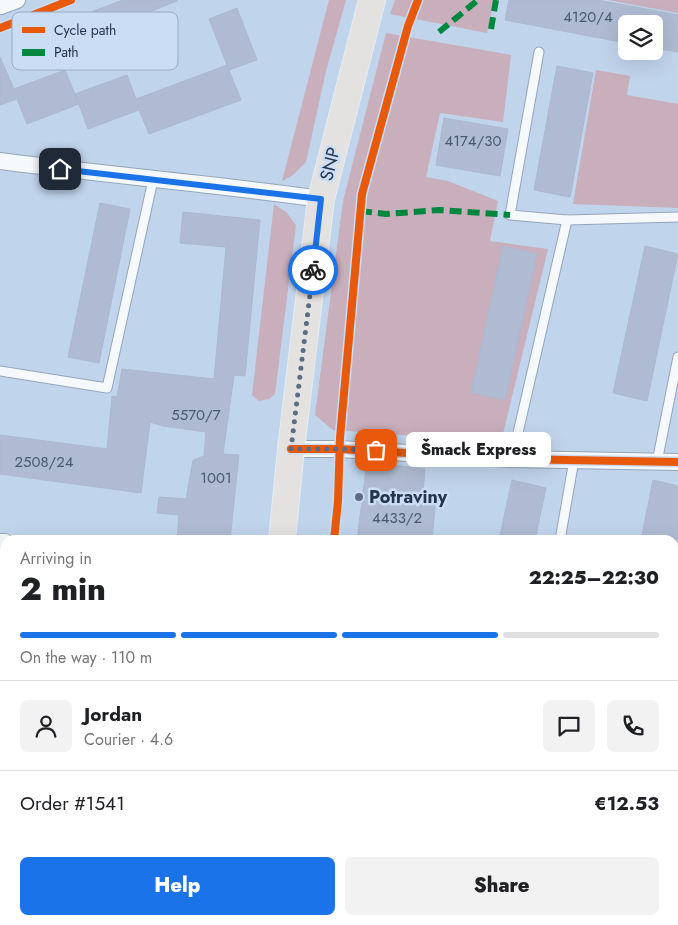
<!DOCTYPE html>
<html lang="en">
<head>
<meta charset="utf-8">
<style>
	body { margin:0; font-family:Jost,sans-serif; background:#f2f2f2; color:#202124; height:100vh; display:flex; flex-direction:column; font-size:19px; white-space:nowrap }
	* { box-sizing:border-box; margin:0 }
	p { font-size:16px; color:#757577 }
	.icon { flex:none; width:28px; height:28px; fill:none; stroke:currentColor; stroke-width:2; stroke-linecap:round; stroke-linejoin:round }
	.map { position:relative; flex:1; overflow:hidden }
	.details { position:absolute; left:0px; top:535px; width:679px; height:390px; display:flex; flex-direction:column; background:#fff; border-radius:15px 15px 0 0; box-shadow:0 5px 20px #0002 }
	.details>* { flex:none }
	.buttons { position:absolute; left:618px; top:15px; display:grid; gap:10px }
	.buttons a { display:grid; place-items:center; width:45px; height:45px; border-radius:8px; background:#fff; box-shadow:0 5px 20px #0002; font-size:25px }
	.pin { position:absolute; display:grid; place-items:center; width:42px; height:42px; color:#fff; margin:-21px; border-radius:10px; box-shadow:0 2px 8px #0006 }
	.courier { position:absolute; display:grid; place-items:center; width:50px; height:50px; margin:-25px; border:4px solid #1a73e8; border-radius:50%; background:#fff; color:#222; box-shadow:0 1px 6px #0007 }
	.bubble { position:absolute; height:35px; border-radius:8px; background:#fff; box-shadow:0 5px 20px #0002; font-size:16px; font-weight:800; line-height:35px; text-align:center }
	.headline em { font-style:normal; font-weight:800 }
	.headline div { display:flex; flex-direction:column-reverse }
	.headline { display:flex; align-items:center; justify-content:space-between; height:85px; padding:0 20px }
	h1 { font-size:32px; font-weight:800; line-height:38px }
	.bar { display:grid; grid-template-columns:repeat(4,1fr); gap:8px 5px; align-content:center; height:60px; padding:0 20px }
	.bar i { height:6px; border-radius:4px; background:#e0e0e0 }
	.bar .active { background:#1a73e8 }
	.bar p { grid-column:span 4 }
	.line { display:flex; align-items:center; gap:12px; padding:0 20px; border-top:1px solid #e0e0e0 }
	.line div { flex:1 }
	.round { display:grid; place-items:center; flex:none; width:52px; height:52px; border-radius:8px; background:#f2f2f2 }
	.primary-button { display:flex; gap:10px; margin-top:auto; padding:10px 20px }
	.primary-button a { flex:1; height:58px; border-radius:8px; background:#1a73e8; color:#fff; font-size:20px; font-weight:800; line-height:58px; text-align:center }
	.primary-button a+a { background:#f2f2f2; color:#202124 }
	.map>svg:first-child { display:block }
	.green { fill:#c9aebc }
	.building { fill:#afbbd2; stroke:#acb8cf }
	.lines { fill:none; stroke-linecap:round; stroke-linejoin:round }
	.lane-casing { stroke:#94a5ba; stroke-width:11 }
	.street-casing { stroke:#94a5ba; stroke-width:18 }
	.secondary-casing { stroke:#94a5ba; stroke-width:24 }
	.primary-casing { stroke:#e3ecf6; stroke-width:28 }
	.lane { stroke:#f6f9fc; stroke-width:9 }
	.street { stroke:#f6f9fc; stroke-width:16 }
	.secondary { stroke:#eceeef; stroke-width:22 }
	.primary { stroke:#e4e2e0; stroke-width:26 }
	.quiet { stroke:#00873e; stroke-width:6; stroke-dasharray:12 6; stroke-linecap:butt }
	.cycleway-casing { stroke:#cbddf4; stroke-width:11 }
	.cycleway { stroke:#e8590c; stroke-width:8 }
	.done { stroke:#5a6d83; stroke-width:5; stroke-dasharray:0 9 }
	.route { stroke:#1a73e8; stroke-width:6 }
	.poi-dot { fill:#5a6d83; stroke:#cbddf4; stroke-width:2 }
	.labels { text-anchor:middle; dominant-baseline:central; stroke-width:5; stroke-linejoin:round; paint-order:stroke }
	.number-label { font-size:15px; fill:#495a70 }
	.street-label { font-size:18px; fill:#23354b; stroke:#cbddf4 }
	.poi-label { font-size:18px; font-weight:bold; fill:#23354b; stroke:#cbddf4; text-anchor:start }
	.key { fill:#cbddf4; stroke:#99abc1; stroke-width:1 }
	.key-label { font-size:14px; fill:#23354b }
</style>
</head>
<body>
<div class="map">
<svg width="678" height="925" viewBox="0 0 678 925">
	<rect width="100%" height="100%" fill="#c0d4ec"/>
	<g class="green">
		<polygon points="329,0 346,0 326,71 306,162 293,175 282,181"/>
		<polygon points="395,0 494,0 487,33 390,14"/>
		<polygon points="608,0 678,0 678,13"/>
		<polygon points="386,33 511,55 503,122 440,113 426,177 448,181 498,201 490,241 548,249 501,442 333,430 315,415 343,201"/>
		<polygon points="596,70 630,76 627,95 678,104 678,208 573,204"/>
		<polygon points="274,204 286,212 296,225 275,394 269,399 259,401 252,395"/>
	</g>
	<g class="building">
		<polygon points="123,0 177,0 177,1 90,35 83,15"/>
		<polygon points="509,0 598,0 678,15 678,52 654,48 654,24 626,24 626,43 505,20"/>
		<polygon points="237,8 257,60 229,70 241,100 149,134 139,110 88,129 75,94 127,75 136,99 227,65 209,19"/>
		<polygon points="0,57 14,89 65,70 79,104 27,124 17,99 0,105"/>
		<polygon points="557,66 593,73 570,197 534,190"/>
		<polygon points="444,118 508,129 500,176 436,165"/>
		<polygon points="100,203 130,209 99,363 68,357"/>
		<polygon points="183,212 260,220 245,376 234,375 223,454 239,455 230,540 177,540 179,515 157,513 159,497 186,499 193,460 204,456 206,432 163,426 150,422 141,493 0,474 0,435 107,449 112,396 117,397 122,369 214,379 226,247 180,243"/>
		<polygon points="503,246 537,254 505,400 471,393"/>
		<polygon points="645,246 678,254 647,401 613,393"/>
		<polygon points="367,462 425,469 423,494 436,496 432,540 357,540"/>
		<polygon points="512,480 546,488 535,540 499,540"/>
		<polygon points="653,480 678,486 678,540 641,540"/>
	</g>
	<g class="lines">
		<defs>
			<g id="lane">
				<polyline points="539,52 510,215 567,220 678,217"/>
				<polyline points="0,371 107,388 153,180"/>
				<polyline points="512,459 567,220"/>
				<polyline points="657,462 678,357"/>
				<polyline points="560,540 574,460"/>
				<polyline points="484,920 484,925"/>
			</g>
			<g id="street">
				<polyline points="1,6 17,0"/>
				<path d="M 0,161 C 107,175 214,184 321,199"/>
				<polyline points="291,449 339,449 512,459 678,462"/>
				<polyline points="0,542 5,542"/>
				<polyline points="0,665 5,667"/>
			</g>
			<polyline id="secondary" points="674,832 678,832"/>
			<g id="primary">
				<polyline points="282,540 291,449 321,199 372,0"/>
				<polyline points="207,925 209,920"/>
			</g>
		</defs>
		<use href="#lane" class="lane-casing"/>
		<use href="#street" class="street-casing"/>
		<use href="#secondary" class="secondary-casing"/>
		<use href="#primary" class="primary-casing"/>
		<use href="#lane" class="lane"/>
		<use href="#street" class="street"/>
		<use href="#secondary" class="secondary"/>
		<use href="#primary" class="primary"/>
		<g class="quiet">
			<polyline points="491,29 496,0"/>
			<polyline points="439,32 478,0"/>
			<polyline points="360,211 386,214 440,210 510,215"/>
			<polyline points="0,665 5,667"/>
		</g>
		<defs>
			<g id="cycleway">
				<polyline points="0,28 71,0"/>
				<polyline points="291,449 339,449 512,459 678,462"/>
				<polyline points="334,540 338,501 340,438 362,194 408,26 418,0"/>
			</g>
		</defs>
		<use href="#cycleway" class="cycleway-casing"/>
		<use href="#cycleway" class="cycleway"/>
	</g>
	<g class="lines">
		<polyline class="done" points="313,270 291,449 339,449 376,450"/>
		<polyline class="route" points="60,169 321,199 313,270"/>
	</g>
	<circle class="poi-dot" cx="359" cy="497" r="5"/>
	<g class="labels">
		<g class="number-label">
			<text x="588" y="17">4120/4</text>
			<text x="473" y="141">4174/30</text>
			<text x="196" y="415">5570/7</text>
			<text x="44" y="462">2508/24</text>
			<text x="216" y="478">1001</text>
			<text x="397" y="518">4433/2</text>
		</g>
		<g class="street-label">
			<text transform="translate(330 164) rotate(-76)">SNP</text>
		</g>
		<g class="poi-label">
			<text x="369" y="497">Potraviny</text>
		</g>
	</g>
	<rect x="12" y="12" width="166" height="58" rx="8" class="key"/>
	<rect x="22" y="27" width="23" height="6" fill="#e8590c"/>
	<rect x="22" y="49" width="23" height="7" fill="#00873e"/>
	<g class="key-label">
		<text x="54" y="35">Cycle path</text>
		<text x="54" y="57">Path</text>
	</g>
</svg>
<div class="buttons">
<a><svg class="icon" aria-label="layers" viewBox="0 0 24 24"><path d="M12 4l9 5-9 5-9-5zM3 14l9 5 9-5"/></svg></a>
</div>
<div class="pin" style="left:376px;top:450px;background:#ea580c"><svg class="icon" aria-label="bag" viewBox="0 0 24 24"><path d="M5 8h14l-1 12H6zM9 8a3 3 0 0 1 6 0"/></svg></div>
<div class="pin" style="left:60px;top:169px;background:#1f2937"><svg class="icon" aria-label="home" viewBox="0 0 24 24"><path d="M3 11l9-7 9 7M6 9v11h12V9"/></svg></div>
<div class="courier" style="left:313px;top:270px"><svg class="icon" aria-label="bike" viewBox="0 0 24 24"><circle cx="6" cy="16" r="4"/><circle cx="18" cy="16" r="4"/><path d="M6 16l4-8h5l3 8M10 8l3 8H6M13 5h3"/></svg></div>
<div class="bubble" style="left:406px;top:432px;width:145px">Šmack Express</div>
<section class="details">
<div class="headline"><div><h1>2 min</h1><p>Arriving in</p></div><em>22:25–22:30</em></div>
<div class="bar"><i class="active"></i><i class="active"></i><i class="active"></i><i></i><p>On the way · 110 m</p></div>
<div class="line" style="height:90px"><a class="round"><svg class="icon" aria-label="person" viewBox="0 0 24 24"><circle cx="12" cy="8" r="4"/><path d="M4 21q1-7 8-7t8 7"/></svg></a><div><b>Jordan</b><p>Courier · 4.6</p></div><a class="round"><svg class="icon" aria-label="chat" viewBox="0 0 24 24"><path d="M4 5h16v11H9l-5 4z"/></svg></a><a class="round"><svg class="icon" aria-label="phone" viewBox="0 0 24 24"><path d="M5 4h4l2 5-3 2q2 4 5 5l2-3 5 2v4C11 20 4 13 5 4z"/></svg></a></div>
<div class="line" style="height:65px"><div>Order #1541</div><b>€12.53</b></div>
<div class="primary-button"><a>Help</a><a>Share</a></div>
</section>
</div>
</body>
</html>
